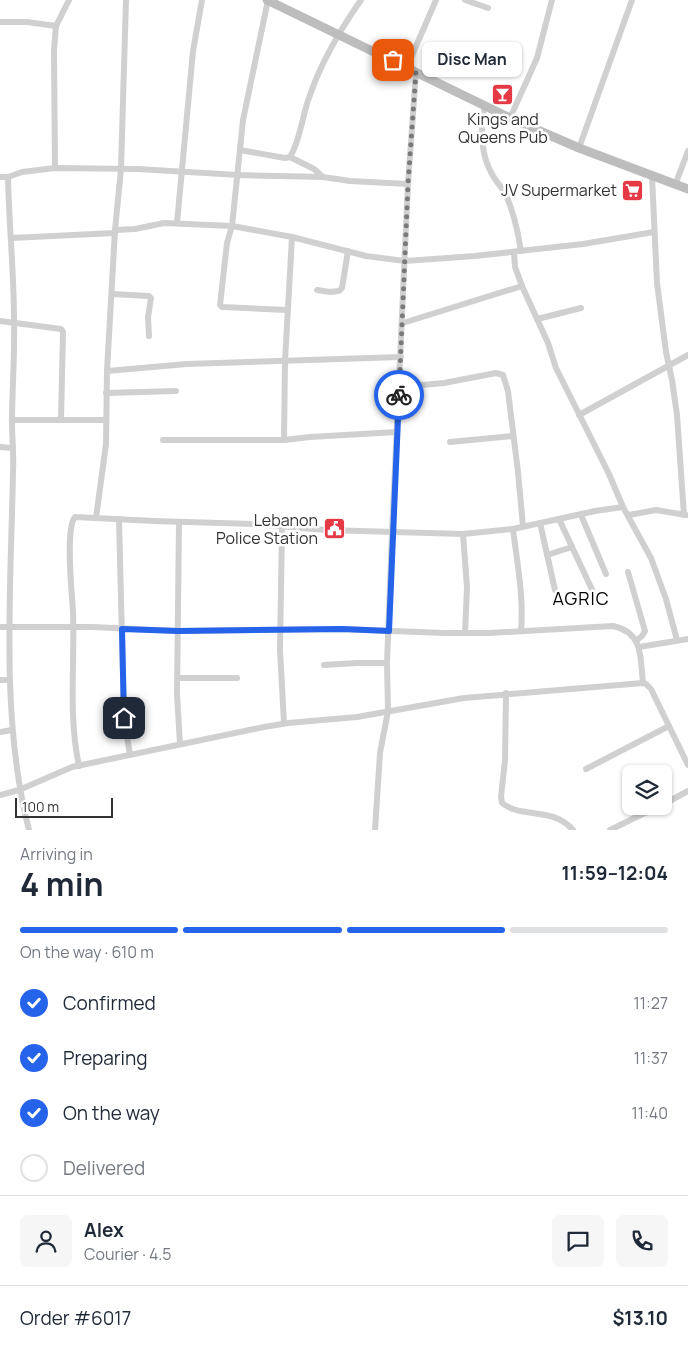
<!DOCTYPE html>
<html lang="en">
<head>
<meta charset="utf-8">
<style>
	body { margin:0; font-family:Manrope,sans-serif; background:#f6f6f7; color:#1f2937; height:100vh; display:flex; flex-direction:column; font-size:19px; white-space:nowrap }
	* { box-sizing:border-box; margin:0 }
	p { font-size:16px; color:#747a83 }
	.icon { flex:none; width:28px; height:28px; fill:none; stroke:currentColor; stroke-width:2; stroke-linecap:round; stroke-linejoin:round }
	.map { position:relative; height:830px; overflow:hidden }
	.panel { display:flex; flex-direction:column; background:#fff; flex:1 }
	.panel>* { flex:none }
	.tools { position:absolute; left:622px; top:765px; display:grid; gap:10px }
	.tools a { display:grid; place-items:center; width:50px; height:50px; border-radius:8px; background:#fff; box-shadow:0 1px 4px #0004; font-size:25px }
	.scale { position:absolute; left:15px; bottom:12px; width:98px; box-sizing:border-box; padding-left:5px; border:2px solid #333; border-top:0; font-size:14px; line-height:18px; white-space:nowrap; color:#333; -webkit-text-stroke:4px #fff; paint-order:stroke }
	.pin { position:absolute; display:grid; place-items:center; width:42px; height:42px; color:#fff; margin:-21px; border-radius:10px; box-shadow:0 2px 8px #0006 }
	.courier { position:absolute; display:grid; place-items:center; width:50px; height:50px; margin:-25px; border:4px solid #2563eb; border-radius:50%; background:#fff; color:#222; box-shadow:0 1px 6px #0007 }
	.bubble { position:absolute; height:35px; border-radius:8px; background:#fff; box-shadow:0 1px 4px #0004; font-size:16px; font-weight:700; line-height:35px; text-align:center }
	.overview em { font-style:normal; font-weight:700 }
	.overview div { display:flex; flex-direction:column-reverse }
	.overview { display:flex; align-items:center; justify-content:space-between; height:85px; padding:0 20px }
	h1 { font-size:32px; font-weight:700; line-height:38px }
	.bar { display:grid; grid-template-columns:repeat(4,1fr); gap:8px 5px; align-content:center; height:60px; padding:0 20px }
	.bar i { height:6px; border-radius:4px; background:#e0e1e3 }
	.bar .selected { background:#2563eb }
	.bar p { grid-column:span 4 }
	.line { display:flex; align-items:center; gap:12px; padding:0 20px; border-top:1px solid #e0e1e3 }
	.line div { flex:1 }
	.round { display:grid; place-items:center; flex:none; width:52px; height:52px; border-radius:8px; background:#f6f6f7 }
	ol { padding:0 20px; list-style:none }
	li { display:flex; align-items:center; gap:15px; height:55px }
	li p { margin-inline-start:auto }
	li .icon { padding:5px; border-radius:50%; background:#2563eb; color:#fff; stroke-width:4 }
	li:last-child { color:#747a83 }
	li i { width:28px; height:28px; border:2px solid #e0e1e3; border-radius:50% }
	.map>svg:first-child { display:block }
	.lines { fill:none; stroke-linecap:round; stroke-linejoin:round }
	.street { stroke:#d0d0d0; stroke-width:6 }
	.secondary { stroke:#bdbdbd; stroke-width:9 }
	.done { stroke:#7a7a7a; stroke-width:5; stroke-dasharray:0 9 }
	.route { stroke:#2563eb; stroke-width:6 }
	.labels { text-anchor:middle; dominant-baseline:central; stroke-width:5; stroke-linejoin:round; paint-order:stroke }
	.poi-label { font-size:16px; fill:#333; stroke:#fff; text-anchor:end }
	.neighbourhood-label { font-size:18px; letter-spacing:1px; fill:#000; stroke:#fff }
</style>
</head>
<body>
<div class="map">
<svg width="688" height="830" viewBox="0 0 688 830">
	<rect width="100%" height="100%" fill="#fff"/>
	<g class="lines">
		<g class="street">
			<polyline points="268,0 243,120 232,226 292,237 366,256 405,261 475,256 583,244 654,232"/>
			<polyline points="465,0 488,8"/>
			<polyline points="0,22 27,22 56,26"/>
			<polyline points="407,67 436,0"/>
			<path d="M 485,105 C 480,130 480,157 495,179 C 499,185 503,189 506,195 C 514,213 518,232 521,251"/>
			<polyline points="510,118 537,58 552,0"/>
			<polyline points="579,148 632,0"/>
			<path d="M 240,150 L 285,158 L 290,157 C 301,139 302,115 310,95 C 322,60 340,30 361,0"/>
			<polyline points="290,157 314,169 323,177"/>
			<polyline points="55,168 54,50 56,26 69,0"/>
			<polyline points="652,176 657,283 666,352 672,380 677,415 684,515"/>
			<polyline points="0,177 8,177 22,172 55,168 138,169 238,175 323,177 350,181 408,184"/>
			<path d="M 8,177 C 9,225 14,272 14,320 C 15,355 12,389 12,423 C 12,439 14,455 13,472 C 11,587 0,719 29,830"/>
			<polyline points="675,185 688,151"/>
			<polyline points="177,223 193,51 202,0"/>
			<polyline points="115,230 135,229 164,223 232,226 227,243 220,305 222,307 287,310"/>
			<polyline points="11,238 115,233"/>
			<polyline points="514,252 515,267 522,286 548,343 556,368 609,474 623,507 651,558 666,599 677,640"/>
			<polyline points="317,290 330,292 339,291 342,288 348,251"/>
			<polyline points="112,294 149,296 151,298 148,317 149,336"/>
			<polyline points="537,319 581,308"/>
			<polyline points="0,321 61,329 63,332 61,420"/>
			<polyline points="403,323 522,286"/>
			<polyline points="107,371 187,364 401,357"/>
			<polyline points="399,387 444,383 496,373 503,375 508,391 518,472 523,526"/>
			<polyline points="106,393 176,391"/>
			<polyline points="579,415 688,355"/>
			<polyline points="12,420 106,420"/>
			<polyline points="163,440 284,440 310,437 397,432"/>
			<polyline points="284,440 285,361 292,237"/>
			<polyline points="450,442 513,436"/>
			<polyline points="0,447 13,448"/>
			<polyline points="581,515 606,574"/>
			<polyline points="629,515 656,510 686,515"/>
			<polyline points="96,518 106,444 107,371 115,230 121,169 126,0"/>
			<polyline points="119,519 124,718 130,755"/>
			<polyline points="559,519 595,596"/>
			<polyline points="179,522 177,694 180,744"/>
			<polyline points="540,523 555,590"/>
			<polyline points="282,527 280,650 284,723"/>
			<path d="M 513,529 C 517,562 524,597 521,631"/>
			<polyline points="463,534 467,587 465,633"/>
			<polyline points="547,555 572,547"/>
			<polyline points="628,572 645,631 642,636 637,640"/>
			<path d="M 0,627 L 92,627 L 178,631 L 342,629 L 444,633 L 490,633 L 613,626 C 644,633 640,657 643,683"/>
			<polyline points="639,647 688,639"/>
			<polyline points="324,665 357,663 387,663"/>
			<polyline points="178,678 237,678"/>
			<polyline points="0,680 9,680"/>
			<path d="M 506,693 L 505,760 L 501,797 L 502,803 C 522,819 552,806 573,830"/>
			<polyline points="0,732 12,730"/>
			<path d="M 79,766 C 68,715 75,663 73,612 C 72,594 65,528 75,517 L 154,521 L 253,524 L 325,530 L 463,534 L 513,529 L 595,511 L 623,507"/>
			<polyline points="586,769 669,726"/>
			<polyline points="0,795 19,790 72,767 264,727 288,723 357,717 464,698 643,683 646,684 651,689 688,765"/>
			<polyline points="664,804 688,791"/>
			<polyline points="375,830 380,753 388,711 387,663 392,533 408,184 416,72"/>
			<polyline points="610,830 659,806"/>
		</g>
		<polyline class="secondary" points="267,0 510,118 579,148 688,189"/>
	</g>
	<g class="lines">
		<polyline class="done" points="393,60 416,72 408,184 399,395"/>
		<polyline class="route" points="124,718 122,629 178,631 342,629 389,631 399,395"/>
	</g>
	<defs>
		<symbol id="bar-square" viewBox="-11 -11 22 22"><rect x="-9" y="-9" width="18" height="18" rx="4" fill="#e63946" stroke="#fff"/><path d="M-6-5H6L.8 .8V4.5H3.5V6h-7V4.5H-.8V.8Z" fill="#fff"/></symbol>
		<symbol id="supermarket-square" viewBox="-11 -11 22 22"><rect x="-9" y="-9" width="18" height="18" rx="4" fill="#e63946" stroke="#fff"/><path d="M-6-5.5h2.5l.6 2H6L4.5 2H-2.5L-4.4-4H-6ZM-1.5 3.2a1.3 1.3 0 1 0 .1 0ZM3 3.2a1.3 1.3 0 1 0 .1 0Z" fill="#fff"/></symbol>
		<symbol id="civic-square" viewBox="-11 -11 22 22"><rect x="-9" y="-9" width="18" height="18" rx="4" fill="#e63946" stroke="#fff"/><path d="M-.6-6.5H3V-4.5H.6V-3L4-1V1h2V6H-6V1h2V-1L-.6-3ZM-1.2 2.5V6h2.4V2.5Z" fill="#fff"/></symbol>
	</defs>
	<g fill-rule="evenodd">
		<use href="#bar-square" x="490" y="82" width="25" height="25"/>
		<use href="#supermarket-square" x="620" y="178" width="25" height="25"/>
		<use href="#civic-square" x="322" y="516" width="25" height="25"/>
	</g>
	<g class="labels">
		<g class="poi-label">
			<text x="503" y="119" text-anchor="middle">Kings and<tspan x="503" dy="18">Queens Pub</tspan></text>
			<text x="617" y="190">JV Supermarket</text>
			<text x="318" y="520">Lebanon<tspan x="318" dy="18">Police Station</tspan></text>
		</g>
		<g class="neighbourhood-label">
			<text x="581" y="598">AGRIC</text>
		</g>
	</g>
</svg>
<div class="tools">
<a><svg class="icon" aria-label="layers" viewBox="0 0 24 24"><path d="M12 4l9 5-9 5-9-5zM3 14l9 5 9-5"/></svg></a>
</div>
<div class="scale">100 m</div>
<div class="pin" style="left:393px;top:60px;background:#ea580c"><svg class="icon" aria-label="bag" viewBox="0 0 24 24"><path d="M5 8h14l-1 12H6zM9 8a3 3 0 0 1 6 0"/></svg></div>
<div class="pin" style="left:124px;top:718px;background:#1f2937"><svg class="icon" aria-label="home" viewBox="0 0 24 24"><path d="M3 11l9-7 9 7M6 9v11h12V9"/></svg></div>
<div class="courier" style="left:399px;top:395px"><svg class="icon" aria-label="bike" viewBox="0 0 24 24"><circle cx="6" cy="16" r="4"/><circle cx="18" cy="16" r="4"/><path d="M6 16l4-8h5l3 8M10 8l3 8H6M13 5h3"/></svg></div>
<div class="bubble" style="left:422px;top:42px;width:100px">Disc Man</div>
</div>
<section class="panel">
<div class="overview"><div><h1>4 min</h1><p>Arriving in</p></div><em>11:59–12:04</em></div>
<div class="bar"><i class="selected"></i><i class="selected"></i><i class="selected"></i><i></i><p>On the way · 610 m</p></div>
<ol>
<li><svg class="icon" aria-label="check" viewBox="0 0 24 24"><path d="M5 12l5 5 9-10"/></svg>Confirmed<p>11:27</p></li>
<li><svg class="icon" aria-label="check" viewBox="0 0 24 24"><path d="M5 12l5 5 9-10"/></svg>Preparing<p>11:37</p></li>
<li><svg class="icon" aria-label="check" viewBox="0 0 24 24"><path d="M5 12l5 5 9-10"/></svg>On the way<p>11:40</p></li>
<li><i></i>Delivered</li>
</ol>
<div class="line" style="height:90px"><a class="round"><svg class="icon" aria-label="person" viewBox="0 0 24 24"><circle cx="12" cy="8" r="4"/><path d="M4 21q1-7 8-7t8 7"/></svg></a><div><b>Alex</b><p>Courier · 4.5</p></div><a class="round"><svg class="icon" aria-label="chat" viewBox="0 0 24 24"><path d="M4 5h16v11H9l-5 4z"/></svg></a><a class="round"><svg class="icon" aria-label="phone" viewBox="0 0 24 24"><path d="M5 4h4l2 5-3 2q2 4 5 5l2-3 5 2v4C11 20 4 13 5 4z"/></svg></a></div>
<div class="line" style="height:65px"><div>Order #6017</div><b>$13.10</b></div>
</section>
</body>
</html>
